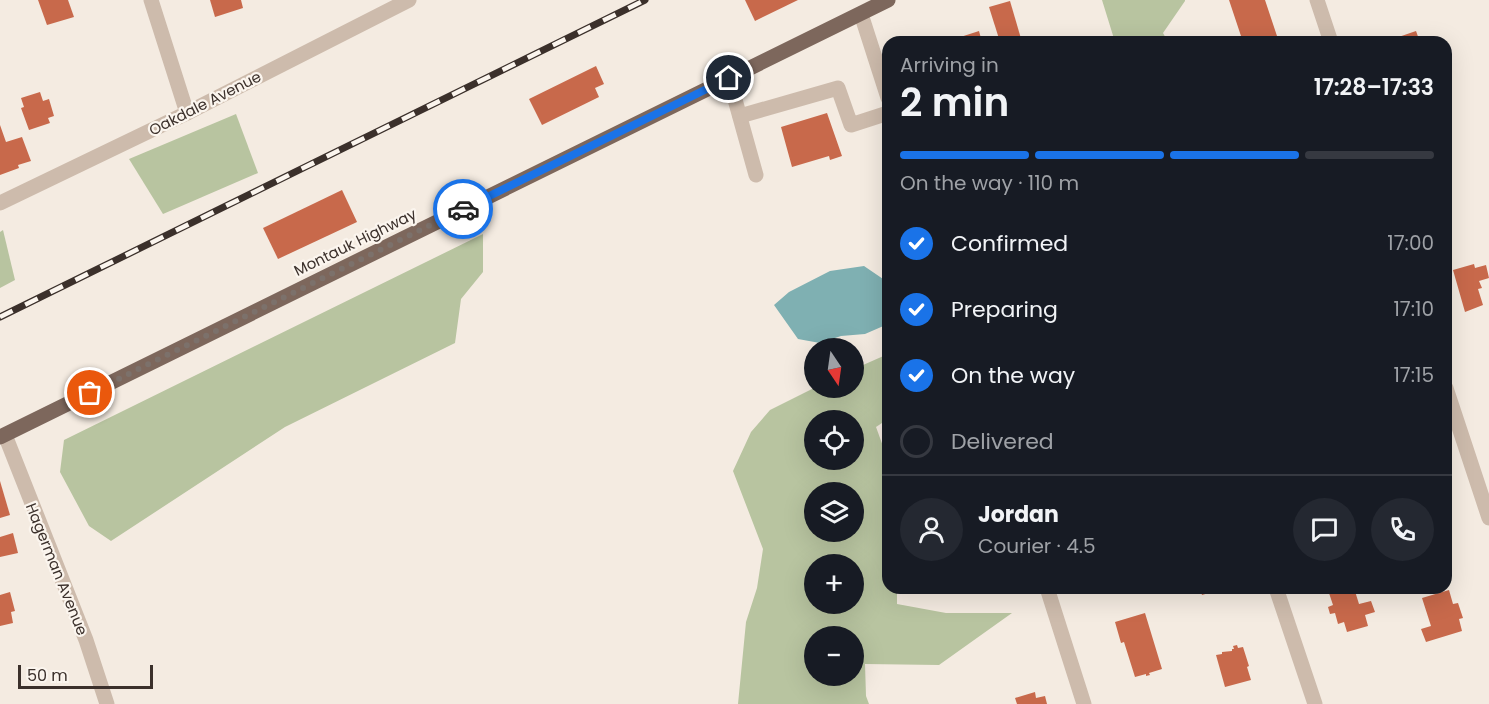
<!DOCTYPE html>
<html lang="en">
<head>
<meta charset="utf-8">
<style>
	body { margin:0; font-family:Poppins,sans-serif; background:#242831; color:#f1f3f6; height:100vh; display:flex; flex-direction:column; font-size:22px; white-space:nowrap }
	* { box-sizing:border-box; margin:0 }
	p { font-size:20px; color:#9ea1a6 }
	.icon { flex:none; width:33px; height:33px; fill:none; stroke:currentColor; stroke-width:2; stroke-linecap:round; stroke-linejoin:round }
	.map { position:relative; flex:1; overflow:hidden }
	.sheet { position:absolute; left:882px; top:36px; width:570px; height:558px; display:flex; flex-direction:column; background:#171b24; border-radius:18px; box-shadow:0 6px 24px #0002 }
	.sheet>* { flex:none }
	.needle { width:39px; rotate:167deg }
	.tools { position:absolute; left:804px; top:338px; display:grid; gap:12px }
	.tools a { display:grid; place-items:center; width:60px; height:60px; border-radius:50%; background:#171b24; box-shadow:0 6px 24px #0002; font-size:30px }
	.scale { position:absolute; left:18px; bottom:15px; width:135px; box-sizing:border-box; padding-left:6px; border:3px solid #3b302b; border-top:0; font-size:16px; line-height:21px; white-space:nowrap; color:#3b302b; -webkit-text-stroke:4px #fbf5ee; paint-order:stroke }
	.pin { position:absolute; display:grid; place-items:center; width:51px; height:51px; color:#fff; margin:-26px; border:3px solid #fff; border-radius:50%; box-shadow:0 2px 6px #0007 }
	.courier { position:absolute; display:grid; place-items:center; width:60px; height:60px; margin:-30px; border:4px solid #1a73e8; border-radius:50%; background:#fff; color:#222; box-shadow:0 2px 8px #0007 }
	.headline em { font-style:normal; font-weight:600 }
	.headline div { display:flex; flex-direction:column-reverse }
	.headline { display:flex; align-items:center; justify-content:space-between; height:102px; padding:0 18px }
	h1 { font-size:39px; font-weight:600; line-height:45px }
	.bar { display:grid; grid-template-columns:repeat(4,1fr); gap:9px 6px; align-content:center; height:72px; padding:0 18px }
	.bar i { height:8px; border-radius:4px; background:#363941 }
	.bar .current { background:#1a73e8 }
	.bar p { grid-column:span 4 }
	.line { display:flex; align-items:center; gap:15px; padding:0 18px; border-top:2px solid #363941 }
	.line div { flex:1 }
	.round { display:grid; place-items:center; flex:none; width:63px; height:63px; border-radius:32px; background:#242831 }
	ol { padding:0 18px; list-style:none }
	li { display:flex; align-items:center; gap:18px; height:66px }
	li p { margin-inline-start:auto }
	li .icon { padding:6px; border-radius:50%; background:#1a73e8; color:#fff; stroke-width:4 }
	li:last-child { color:#9ea1a6 }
	li i { width:33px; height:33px; border:3px solid #363941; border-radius:50% }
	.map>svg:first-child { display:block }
	.green { fill:#b8c4a0; fill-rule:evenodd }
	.water { fill:#7fb0b2 }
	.building { fill:#c8694b }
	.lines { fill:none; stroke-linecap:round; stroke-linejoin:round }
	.minor { stroke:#cdbbac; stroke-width:15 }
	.major { stroke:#7d675c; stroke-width:15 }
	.rail-casing { stroke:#3b302b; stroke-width:7 }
	.rail { stroke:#fbf5ee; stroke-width:4.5; stroke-dasharray:14; stroke-linecap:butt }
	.done { stroke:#7c716b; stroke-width:6; stroke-dasharray:0 10.8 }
	.route { stroke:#1a73e8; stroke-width:8 }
	.labels { text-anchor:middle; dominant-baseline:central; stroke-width:4.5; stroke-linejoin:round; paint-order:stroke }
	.street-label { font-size:15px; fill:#3b302b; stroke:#fbf5ee }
</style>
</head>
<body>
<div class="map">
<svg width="1489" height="704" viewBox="0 0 1489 704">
	<rect width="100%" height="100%" fill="#f4ebe1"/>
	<g class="green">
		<polygon points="1102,0 1185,0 1185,1 1163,33 1168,42 1115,42"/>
		<polygon points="236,114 258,173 163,214 129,159"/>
		<polygon points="3,230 15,280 0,288 0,232"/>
		<polygon points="483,234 483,272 461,299 455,343 285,427 111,541 89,526 60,472 64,440"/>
		<path d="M 888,354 L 888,419 L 876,427 L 888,460 L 888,588 L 897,588 L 897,604 L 946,613 L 1012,613 L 939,665 L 865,664 L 866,696 L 869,704 L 738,704 L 746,622 L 757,588 L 763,549 L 733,471 L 751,432 L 770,410 L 816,387 L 854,387 L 854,369 ZM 814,420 L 854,420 L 854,459 L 814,459 ZM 814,492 L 854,492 L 854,531 L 814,531 ZM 814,564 L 854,564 L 854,603 L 814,603 ZM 814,636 L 854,636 L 854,675 L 814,675 Z"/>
	</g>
	<polygon class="water" points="864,266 886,281 888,287 888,324 865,334 841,336 820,343 798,339 774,305 789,292 830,271"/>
	<g class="building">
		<polygon points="38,0 68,0 74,17 47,25"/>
		<polygon points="210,0 241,0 243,8 215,17"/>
		<polygon points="745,0 798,0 755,21"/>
		<polygon points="1229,0 1265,0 1279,42 1266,42 1266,40 1260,42 1243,42"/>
		<polygon points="1010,1 1022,42 1000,42 989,7"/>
		<polygon points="979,31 982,42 945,42"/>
		<polygon points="1416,31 1420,42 1384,42"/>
		<polygon points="596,66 604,84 595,88 599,97 542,125 529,99"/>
		<polygon points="40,92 43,101 49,99 54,116 48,118 50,123 29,130 21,108 24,107 21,98"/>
		<polygon points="827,113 842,156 830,160 829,156 792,167 781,127"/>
		<polygon points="0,125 6,142 22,137 31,161 18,165 19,168 0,175"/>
		<polygon points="342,190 357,222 278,259 263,228"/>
		<polygon points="1474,264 1475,268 1486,265 1489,278 1479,281 1482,288 1478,289 1483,305 1465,312 1453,270"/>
		<polygon points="0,481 10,515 0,518"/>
		<polygon points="13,533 18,553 0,557 0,537"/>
		<polygon points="1200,588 1222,588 1222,589 1202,595"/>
		<polygon points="1334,588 1354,588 1359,604 1371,601 1375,612 1365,615 1368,626 1347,632 1344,622 1338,624 1335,613 1330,614 1328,607 1333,605 1328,590"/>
		<polygon points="1449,590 1453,604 1458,603 1463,618 1459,619 1462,631 1426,642 1421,629 1431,626 1422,598"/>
		<polygon points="10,592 15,611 11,612 13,623 0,626 0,595"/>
		<polygon points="1145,613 1162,669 1149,673 1150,675 1146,676 1146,674 1135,677 1124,642 1121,643 1115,622"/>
		<polygon points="1237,645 1238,648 1243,647 1249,666 1247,667 1251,680 1225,687 1216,655 1222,654 1222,652 1232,651 1232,649 1234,649 1233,646"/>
		<polygon points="1035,692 1036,698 1045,696 1047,704 1017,704 1015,698"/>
	</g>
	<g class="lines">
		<g class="minor">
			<polyline points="151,0 187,113"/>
			<polyline points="1317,0 1331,42"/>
			<polyline points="861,14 888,98"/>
			<polyline points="729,78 756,175"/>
			<polyline points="740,116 838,88 851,125 888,113"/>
			<polyline points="0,203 187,113 409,0"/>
			<polyline points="1446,388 1489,518"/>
			<polyline points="5,435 86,640 107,704"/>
			<polyline points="1047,588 1084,704"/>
			<polyline points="1276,588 1315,704"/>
		</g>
		<polyline class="major" points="0,437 888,0"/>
		<defs>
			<polyline id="rail" points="0,317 645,0"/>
		</defs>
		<use href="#rail" class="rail-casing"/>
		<use href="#rail" class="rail"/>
	</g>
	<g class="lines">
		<polyline class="done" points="90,393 463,209"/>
		<polyline class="route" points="463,209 729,78"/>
	</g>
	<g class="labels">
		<g class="street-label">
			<text transform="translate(205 103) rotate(-27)">Oakdale Avenue</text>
			<text transform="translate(355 242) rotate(-26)">Montauk Highway</text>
			<text transform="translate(57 569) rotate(68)">Hagerman Avenue</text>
		</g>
	</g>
</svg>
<div class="tools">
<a><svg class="needle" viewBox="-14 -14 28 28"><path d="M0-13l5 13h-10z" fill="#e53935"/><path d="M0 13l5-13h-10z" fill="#9ea1a6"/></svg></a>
<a><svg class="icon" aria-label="locate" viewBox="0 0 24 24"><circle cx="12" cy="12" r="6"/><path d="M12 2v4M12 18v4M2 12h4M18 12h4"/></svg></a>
<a><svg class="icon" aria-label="layers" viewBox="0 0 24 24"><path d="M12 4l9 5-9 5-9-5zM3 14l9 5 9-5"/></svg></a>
<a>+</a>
<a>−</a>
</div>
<div class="scale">50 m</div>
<div class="pin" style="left:90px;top:393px;background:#ea580c"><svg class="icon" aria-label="bag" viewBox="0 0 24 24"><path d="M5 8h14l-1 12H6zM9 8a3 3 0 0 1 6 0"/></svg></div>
<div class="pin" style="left:729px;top:78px;background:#1f2937"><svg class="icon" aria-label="home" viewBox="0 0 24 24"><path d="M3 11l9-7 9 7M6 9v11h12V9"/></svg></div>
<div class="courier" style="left:463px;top:209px"><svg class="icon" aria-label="car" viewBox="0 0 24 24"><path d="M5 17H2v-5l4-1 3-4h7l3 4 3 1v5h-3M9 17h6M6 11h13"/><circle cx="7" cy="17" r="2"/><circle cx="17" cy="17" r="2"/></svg></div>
<section class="sheet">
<div class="headline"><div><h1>2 min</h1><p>Arriving in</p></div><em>17:28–17:33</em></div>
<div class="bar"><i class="current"></i><i class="current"></i><i class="current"></i><i></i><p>On the way · 110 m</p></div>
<ol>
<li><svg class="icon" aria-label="check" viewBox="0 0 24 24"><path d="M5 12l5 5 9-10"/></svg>Confirmed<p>17:00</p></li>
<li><svg class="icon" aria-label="check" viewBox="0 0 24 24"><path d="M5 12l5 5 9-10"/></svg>Preparing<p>17:10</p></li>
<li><svg class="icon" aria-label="check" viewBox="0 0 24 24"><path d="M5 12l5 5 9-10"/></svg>On the way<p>17:15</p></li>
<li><i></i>Delivered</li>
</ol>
<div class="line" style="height:108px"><a class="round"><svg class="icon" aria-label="person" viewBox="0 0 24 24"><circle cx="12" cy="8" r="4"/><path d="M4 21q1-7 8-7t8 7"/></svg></a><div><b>Jordan</b><p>Courier · 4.5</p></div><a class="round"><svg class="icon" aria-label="chat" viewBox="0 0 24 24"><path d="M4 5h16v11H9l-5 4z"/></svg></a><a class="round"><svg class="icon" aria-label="phone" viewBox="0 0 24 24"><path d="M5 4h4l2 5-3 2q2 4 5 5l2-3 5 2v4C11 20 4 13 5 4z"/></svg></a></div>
</section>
</div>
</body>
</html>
